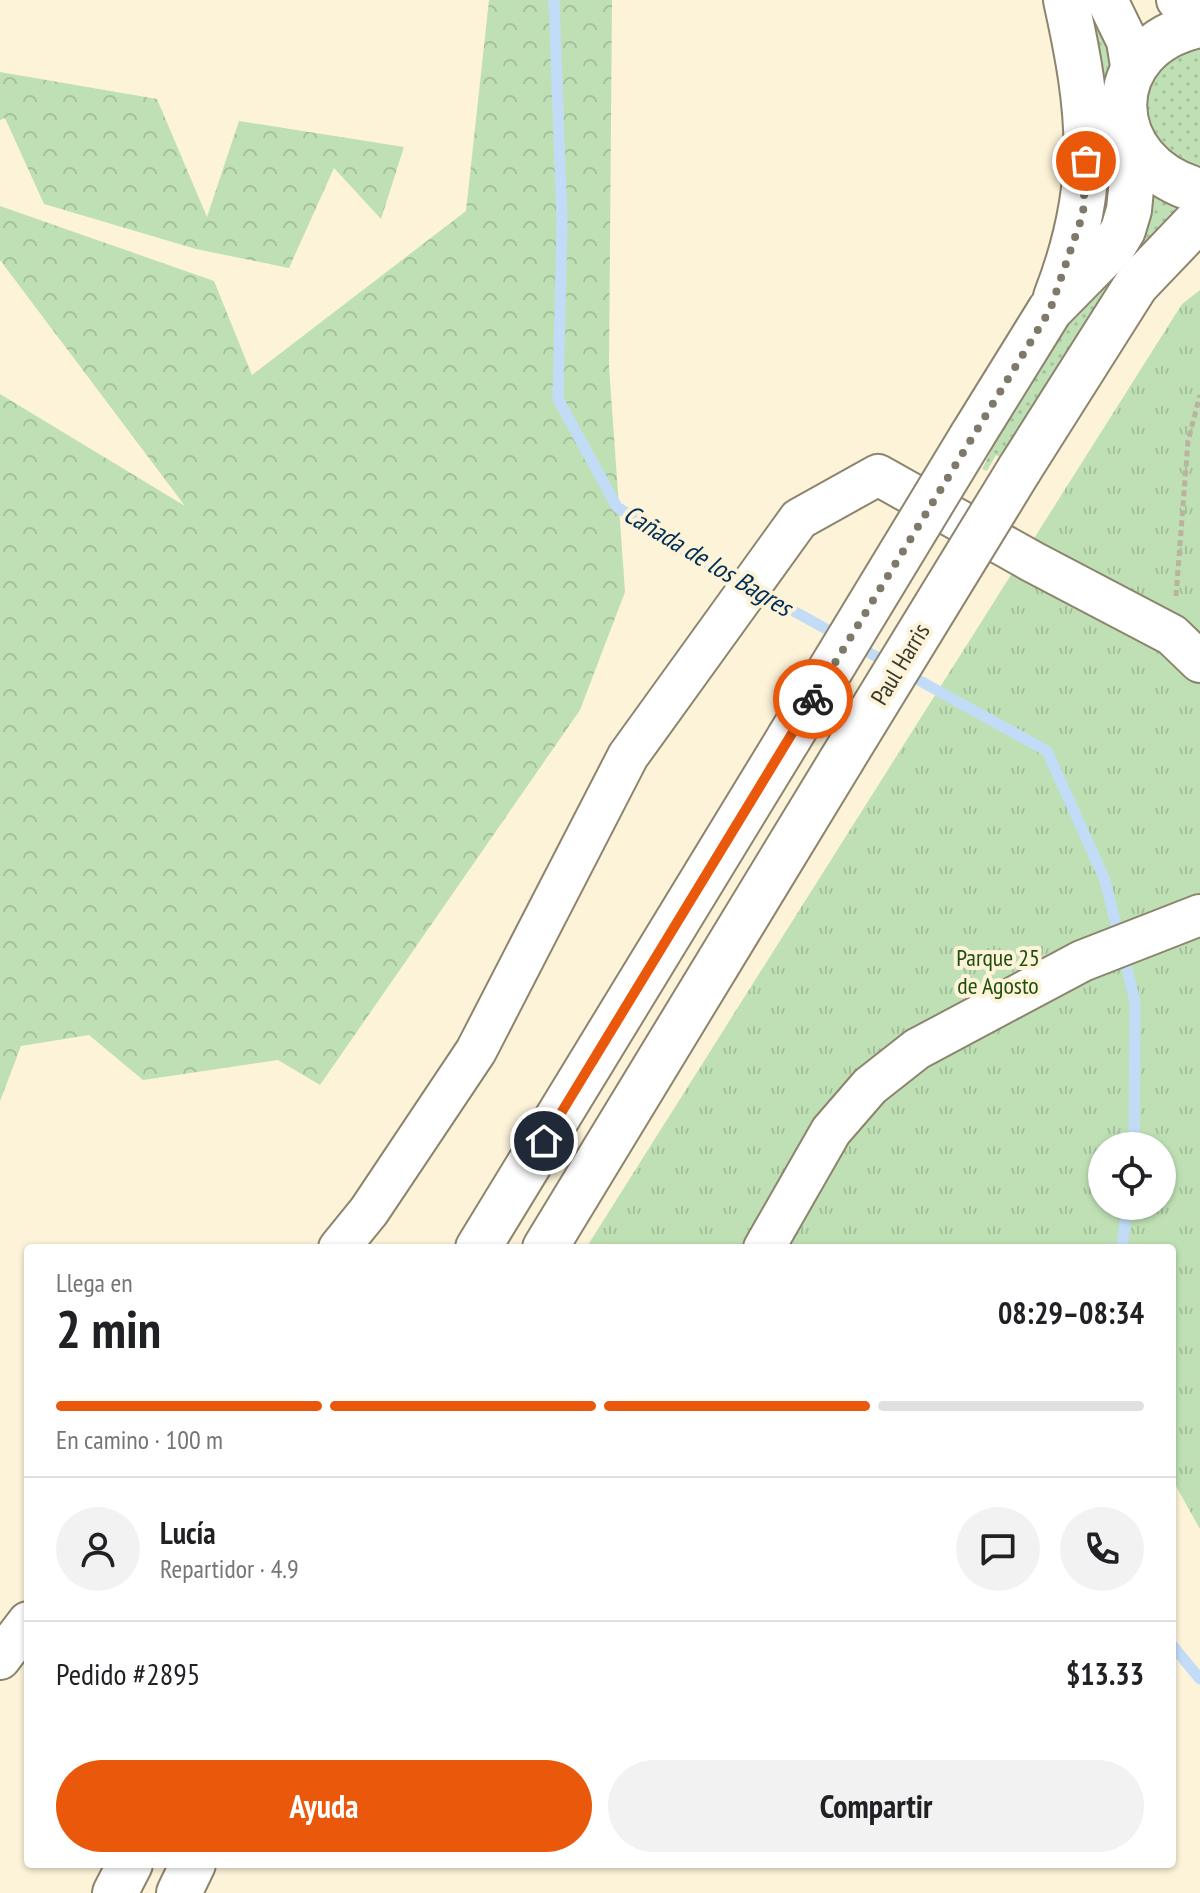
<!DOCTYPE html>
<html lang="es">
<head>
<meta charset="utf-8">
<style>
	body { margin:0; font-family:"PT Sans Narrow",sans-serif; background:#f2f2f2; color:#202124; height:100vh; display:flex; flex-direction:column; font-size:30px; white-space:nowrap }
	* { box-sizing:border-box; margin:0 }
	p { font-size:26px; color:#757577 }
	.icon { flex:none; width:44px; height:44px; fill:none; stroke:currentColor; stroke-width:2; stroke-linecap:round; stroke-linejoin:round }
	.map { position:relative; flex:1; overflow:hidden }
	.details { position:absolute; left:24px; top:1244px; width:1152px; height:624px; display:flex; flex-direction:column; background:#fff; border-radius:8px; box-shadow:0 2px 6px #0004 }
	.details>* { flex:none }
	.tools { position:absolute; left:1088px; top:1132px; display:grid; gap:16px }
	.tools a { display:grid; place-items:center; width:88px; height:88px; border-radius:50%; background:#fff; box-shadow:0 2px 6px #0004; font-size:40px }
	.pin { position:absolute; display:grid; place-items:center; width:68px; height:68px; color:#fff; margin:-34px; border:4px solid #fff; border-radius:50%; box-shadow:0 2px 8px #0007 }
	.courier { position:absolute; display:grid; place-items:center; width:80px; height:80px; margin:-40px; border:6px solid #ea580c; border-radius:50%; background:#fff; color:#222; box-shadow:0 2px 10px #0007 }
	.headline em { font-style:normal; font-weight:700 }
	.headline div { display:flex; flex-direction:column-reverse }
	.headline { display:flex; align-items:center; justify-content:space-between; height:136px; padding:0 32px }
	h1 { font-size:52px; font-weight:700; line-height:60px }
	.bar { display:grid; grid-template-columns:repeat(4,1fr); gap:12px 8px; align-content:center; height:96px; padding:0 32px }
	.bar i { height:10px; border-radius:6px; background:#e0e0e0 }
	.bar .on { background:#ea580c }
	.bar p { grid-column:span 4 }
	.line { display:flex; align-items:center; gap:20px; padding:0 32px; border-top:2px solid #e0e0e0 }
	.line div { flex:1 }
	.round { display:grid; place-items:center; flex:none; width:84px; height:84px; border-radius:42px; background:#f2f2f2 }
	.primary-button { display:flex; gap:16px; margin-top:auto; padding:16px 32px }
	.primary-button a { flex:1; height:92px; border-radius:48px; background:#ea580c; color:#fff; font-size:32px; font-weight:700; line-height:92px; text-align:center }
	.primary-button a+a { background:#f2f2f2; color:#202124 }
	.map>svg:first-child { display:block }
	.grass { fill:url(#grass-dots) }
	.forest { fill:url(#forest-crowns) }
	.park { fill:url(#park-tufts); fill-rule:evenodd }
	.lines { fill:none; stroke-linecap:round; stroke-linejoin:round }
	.stream { stroke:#c2dcf8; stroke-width:11 }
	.minor-casing { stroke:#8c846d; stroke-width:44 }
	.major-casing { stroke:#8c846d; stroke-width:48 }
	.path { stroke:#bab39e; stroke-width:5; stroke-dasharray:6 4; stroke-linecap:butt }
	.minor { stroke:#fff; stroke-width:40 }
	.major { stroke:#fff; stroke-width:44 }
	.major-bridge-casing { stroke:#8c846d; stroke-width:48; stroke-linecap:butt }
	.major-bridge { stroke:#fff; stroke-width:44 }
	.done { stroke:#7e7969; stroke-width:8; stroke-dasharray:0 14.4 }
	.route { stroke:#ea580c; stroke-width:10 }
	.labels { text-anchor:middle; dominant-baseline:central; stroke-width:8; stroke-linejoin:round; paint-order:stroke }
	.street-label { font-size:24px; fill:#3a372d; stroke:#fcf3d9 }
	.park-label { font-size:24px; fill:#204f0c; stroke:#fcf3d9 }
	.water-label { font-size:26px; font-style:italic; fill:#002e56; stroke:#fcf3d9 }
</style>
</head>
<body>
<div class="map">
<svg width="1200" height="1893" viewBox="0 0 1200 1893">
	<defs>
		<pattern id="grass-dots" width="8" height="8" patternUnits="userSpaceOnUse" patternTransform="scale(2)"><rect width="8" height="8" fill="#bfe0b5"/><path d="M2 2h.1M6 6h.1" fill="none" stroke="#a5c19c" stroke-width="1.8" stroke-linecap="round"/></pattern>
		<pattern id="forest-crowns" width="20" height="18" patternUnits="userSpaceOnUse" patternTransform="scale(2)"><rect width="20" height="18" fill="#bfe0b5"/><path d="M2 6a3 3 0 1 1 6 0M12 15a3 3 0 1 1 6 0" fill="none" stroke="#a5c19c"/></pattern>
		<pattern id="park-tufts" width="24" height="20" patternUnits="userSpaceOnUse" patternTransform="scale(2)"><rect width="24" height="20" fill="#bfe0b5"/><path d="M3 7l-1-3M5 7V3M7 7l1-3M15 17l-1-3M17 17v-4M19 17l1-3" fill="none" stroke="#a5c19c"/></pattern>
	</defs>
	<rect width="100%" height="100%" fill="#fcf3d9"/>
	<g class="grass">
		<polygon points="1087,0 1113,44 1113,194 1102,224 1094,225"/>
		<path d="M 1200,46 L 1200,169 C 1156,157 1125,106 1160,67 C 1169,57 1188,52 1200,46 Z"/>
		<polygon points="1156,190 1193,203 1114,284 1001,458 996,455 987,471 982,469 993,447 987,443 1062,324 1150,217"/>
	</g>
	<g class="forest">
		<polygon points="489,0 612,0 609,366 625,592 580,710 320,1085 278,1060 143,1080 89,1035 21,1046 0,1101 0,394 185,506 0,260 0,206 214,281 252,375 466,211"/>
		<polygon points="0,72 157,99 207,217 239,121 404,147 381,219 334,168 289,268 196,249 44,204 5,118 0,120"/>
	</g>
	<path class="park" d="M 1200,290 L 1200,1529 L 1172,1479 L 1172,1248 L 586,1248 L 1182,304 ZM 1102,1146 L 1162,1146 L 1162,1206 L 1102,1206 Z"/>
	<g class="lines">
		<g class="stream">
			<polyline points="554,0 562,221 558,399 617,507 702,561 839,636"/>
			<polyline points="855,645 888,663"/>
			<polyline points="904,672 1047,751 1105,880 1135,1001 1134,1146"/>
			<polyline points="1122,1248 1127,1206"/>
			<polyline points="1172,1645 1200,1679"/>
		</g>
		<defs>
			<g id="minor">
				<polyline points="1107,0 1127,41 1132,72"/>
				<polyline points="1177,0 1200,18"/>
				<polyline points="339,1248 369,1211 476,1051 628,756 799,519 878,475 1033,562 1172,635 1200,662"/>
				<polyline points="764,1248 831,1131 870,1086 917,1049 1082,961 1200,915"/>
				<polyline points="0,1659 28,1622"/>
			</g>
			<g id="major">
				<path d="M 1200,25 C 1098,46 1100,164 1200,191"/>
				<path d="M 1056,297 C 1099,186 1091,113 1066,0"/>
				<polyline points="972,436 1050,310 1114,245 1123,230 1129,210 1135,148"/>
				<polyline points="1019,470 1136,285 1200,218"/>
				<polyline points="478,1248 789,738"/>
				<polyline points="545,1248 841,761"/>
				<polyline points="115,1893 130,1864"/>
				<polyline points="179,1893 193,1864"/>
			</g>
		</defs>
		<use href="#minor" class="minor-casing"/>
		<use href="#major" class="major-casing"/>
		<polyline class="path" points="1176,596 1188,441 1200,395"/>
		<use href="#minor" class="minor"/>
		<use href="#major" class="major"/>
		<defs>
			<g id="major-bridge">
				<polyline points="789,738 972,436"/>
				<polyline points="841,761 1019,470"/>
			</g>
		</defs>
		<use href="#major-bridge" class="major-bridge-casing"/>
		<use href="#major-bridge" class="major-bridge"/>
	</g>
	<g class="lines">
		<polyline class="done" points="813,699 1050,310 1083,214 1086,161"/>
		<polyline class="route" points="544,1141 813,699"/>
	</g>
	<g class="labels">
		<g class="street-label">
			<text transform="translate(900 664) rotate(-59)">Paul Harris</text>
		</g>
		<g class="park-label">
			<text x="998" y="957">Parque 25<tspan x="998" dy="28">de Agosto</tspan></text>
		</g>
		<g class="water-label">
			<text transform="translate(708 560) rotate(31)">Cañada de los Bagres</text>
		</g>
	</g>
</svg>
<div class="tools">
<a><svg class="icon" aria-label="locate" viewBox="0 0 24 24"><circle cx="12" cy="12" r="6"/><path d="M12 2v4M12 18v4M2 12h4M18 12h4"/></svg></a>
</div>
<div class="pin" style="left:1086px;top:161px;background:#ea580c"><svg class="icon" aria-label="bag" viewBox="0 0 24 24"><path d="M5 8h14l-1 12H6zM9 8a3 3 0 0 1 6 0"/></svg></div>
<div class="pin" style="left:544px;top:1141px;background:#1f2937"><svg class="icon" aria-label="home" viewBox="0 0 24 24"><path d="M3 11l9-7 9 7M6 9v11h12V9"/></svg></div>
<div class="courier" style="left:813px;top:699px"><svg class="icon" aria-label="bike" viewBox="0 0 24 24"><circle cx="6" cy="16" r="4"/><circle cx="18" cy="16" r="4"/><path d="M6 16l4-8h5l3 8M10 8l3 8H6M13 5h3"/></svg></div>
<section class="details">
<div class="headline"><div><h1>2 min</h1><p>Llega en</p></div><em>08:29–08:34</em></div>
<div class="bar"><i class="on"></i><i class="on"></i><i class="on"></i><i></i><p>En camino · 100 m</p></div>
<div class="line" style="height:144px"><a class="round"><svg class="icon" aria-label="person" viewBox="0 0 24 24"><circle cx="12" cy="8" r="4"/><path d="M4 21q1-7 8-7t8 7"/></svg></a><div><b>Lucía</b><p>Repartidor · 4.9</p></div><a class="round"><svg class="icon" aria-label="chat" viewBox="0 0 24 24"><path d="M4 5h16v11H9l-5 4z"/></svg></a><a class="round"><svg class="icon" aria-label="phone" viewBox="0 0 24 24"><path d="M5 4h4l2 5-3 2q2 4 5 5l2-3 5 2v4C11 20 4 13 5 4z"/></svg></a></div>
<div class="line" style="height:104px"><div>Pedido #2895</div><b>$13.33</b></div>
<div class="primary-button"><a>Ayuda</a><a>Compartir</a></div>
</section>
</div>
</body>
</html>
